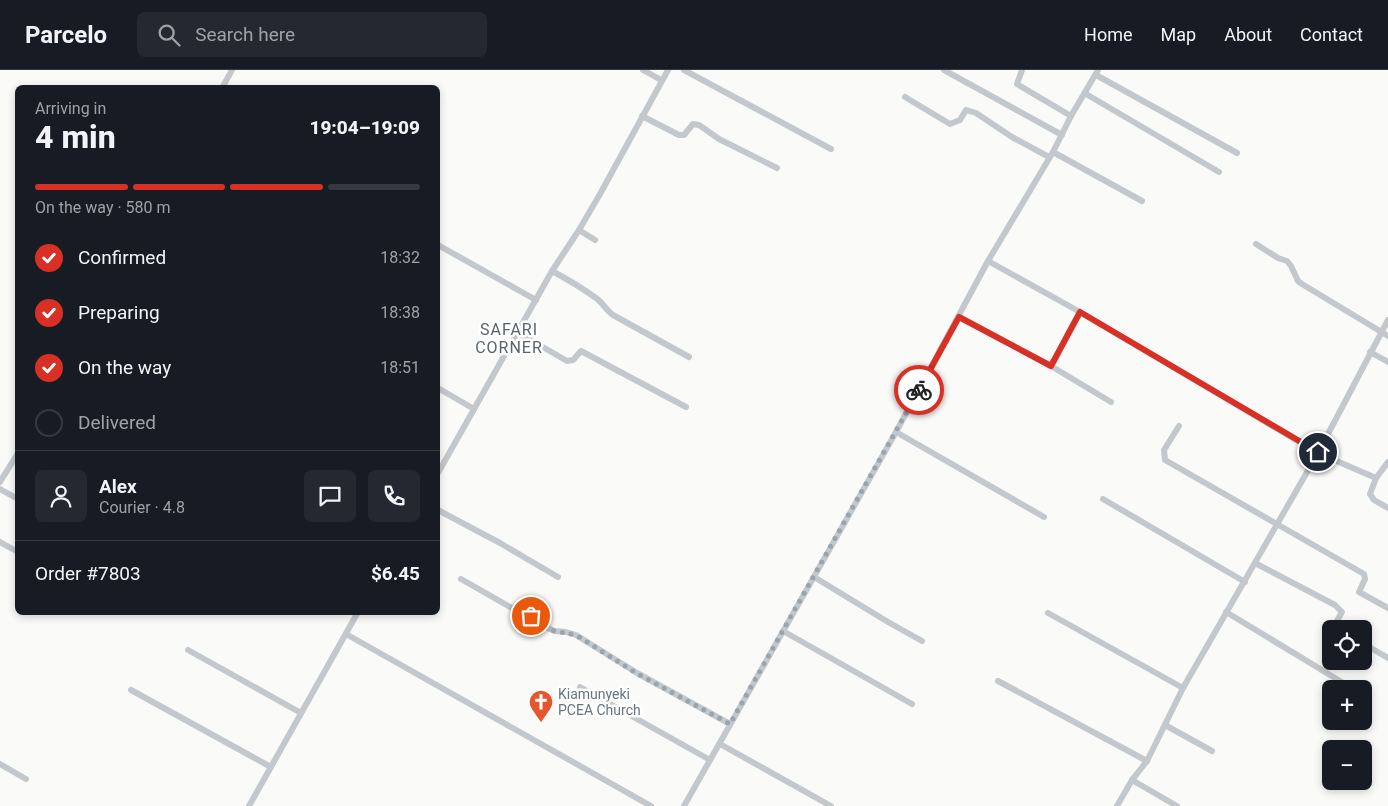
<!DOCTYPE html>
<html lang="en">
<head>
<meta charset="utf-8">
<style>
	body { margin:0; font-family:Roboto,sans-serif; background:#242831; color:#f1f3f6; height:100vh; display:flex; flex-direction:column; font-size:19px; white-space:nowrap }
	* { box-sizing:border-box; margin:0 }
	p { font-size:16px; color:#9ea1a6 }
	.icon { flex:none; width:28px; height:28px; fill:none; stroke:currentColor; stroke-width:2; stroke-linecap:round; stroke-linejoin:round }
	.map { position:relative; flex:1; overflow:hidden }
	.sheet { position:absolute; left:15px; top:15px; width:425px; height:530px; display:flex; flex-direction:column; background:#171b24; border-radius:8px; box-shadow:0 2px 8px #0003 }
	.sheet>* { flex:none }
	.controls { position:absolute; left:1322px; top:550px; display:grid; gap:10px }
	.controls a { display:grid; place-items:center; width:50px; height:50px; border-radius:8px; background:#171b24; box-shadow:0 2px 8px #0003; font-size:25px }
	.pin { position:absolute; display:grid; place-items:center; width:42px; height:42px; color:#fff; margin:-21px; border:2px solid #fff; border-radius:50%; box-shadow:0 1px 5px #0007 }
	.courier { position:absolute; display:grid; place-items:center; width:50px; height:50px; margin:-25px; border:4px solid #d93025; border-radius:50%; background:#fff; color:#222; box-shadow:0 1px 6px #0007 }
	.overview em { font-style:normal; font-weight:800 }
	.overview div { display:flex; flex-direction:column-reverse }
	.overview { display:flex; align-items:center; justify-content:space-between; height:85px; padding:0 20px }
	h1 { font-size:32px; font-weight:800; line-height:38px }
	.bar { display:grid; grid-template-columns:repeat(4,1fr); gap:8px 5px; align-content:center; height:60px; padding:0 20px }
	.bar i { height:6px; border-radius:4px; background:#363941 }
	.bar .active { background:#d93025 }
	.bar p { grid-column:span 4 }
	.line { display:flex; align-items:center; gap:12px; padding:0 20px; border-top:1px solid #363941 }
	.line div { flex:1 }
	.round { display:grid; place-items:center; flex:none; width:52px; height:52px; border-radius:8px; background:#242831 }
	ol { padding:0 20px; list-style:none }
	li { display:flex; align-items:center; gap:15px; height:55px }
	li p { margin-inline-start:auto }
	li .icon { padding:5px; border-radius:50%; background:#d93025; color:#fff; stroke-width:4 }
	li:last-child { color:#9ea1a6 }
	li i { width:28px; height:28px; border:2px solid #363941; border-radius:50% }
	header { display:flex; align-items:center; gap:30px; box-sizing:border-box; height:70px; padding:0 25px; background:#171b24; border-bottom:1px solid #363941 }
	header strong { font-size:24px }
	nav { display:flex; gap:28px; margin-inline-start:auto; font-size:18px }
	.search { width:350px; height:45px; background:#242831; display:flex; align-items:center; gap:12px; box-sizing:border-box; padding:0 18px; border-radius:8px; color:#9ea1a6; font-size:19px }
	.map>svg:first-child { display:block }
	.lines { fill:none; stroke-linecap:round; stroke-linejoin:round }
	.minor { stroke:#c3c8cc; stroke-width:6 }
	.done { stroke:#99a4ac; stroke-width:5; stroke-dasharray:0 9 }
	.route { stroke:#d93025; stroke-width:6 }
	.labels { text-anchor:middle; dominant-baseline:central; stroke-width:5; stroke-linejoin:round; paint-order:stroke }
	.poi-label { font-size:14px; fill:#657683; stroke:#fff; text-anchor:start }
	.quarter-label { font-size:16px; letter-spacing:1px; fill:#57646e; stroke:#fff }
</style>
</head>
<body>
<header>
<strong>Parcelo</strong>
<div class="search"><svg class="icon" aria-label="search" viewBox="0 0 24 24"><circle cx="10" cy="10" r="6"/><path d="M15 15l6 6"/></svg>Search here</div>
<nav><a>Home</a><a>Map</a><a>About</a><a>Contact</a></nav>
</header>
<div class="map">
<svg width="1388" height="736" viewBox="0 0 1388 736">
	<rect width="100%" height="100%" fill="#fafaf8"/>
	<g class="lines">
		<g class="minor">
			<polyline points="643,0 661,10"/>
			<polyline points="684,0 831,79"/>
			<polyline points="944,0 1062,65"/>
			<polyline points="1022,0 1017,14 1071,46"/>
			<polyline points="1096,5 1237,83"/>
			<polyline points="222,18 232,0"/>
			<polyline points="1086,24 1219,102"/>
			<polyline points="905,27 950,54 960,50 966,40 976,43 1012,67 1049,87"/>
			<polyline points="642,46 679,65 684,65 693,54 699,55 719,69 777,98"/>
			<polyline points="1053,82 1142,131"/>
			<polyline points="579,160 595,170"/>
			<polyline points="1256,174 1278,188 1287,191 1291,196 1298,211 1302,214 1388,266"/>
			<polyline points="438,175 536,230"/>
			<polyline points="988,191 1080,242 1318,383 1376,408"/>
			<path d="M 552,201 C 567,209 582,218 596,228 C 603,233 606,240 613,245 L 689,287"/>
			<polyline points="959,247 1051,296 1111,332"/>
			<polyline points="517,262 567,291 573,290 581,281 686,337"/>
			<polyline points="1370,282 1388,292"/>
			<polyline points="1051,296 1080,242"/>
			<polyline points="438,318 474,339"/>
			<polyline points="1179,356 1164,380 1165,390 1364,504 1365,509 1359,522 1388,538"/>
			<polyline points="896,362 1044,447"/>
			<polyline points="1388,392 1376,408 1370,424 1374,430 1388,438"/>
			<polyline points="438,403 552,201 579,160 600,124 668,0"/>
			<polyline points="0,412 18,383"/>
			<polyline points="0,419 18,429"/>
			<polyline points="1103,429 1245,512"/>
			<polyline points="438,440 500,473 558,507"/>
			<polyline points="0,472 18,482"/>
			<polyline points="1255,493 1335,535 1342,542 1334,556 1338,559"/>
			<polyline points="814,507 888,552 922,571"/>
			<polyline points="461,509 510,537 531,546 545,557 555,561 566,562 576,565 637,603 730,654"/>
			<polyline points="1226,542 1345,614"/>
			<polyline points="1048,543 1183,618"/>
			<polyline points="783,561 912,634"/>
			<polyline points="346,564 651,736"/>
			<polyline points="1364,574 1388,588"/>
			<polyline points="188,580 301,643"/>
			<polyline points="998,611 1147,691"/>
			<polyline points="580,617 710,690"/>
			<polyline points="131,620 271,697"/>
			<polyline points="1165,655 1212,681"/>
			<polyline points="720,674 831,736"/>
			<polyline points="0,694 26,709"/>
			<polyline points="1132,710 1177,736"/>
			<polyline points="249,736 358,542"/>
			<polyline points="684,736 896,362 988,191 1053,82 1071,46 1098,0"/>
			<polyline points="1117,736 1132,710 1147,691 1183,618 1318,383 1388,250"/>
		</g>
	</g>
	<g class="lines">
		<path class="done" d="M 531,546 C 538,551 546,559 555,561 C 562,563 568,563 576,565 L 636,603 L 730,654 L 919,320"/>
		<polyline class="route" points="919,320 959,247 1051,296 1080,242 1318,382"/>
	</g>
	<defs>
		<symbol id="church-pin" viewBox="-11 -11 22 30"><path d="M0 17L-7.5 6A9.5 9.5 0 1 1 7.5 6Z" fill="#e4572e" stroke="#fff"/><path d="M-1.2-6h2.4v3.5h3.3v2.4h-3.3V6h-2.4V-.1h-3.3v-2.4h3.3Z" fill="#fff"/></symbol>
	</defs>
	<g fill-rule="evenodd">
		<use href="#church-pin" x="527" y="618" width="28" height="38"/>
	</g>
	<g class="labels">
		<g class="poi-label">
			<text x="558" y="624">Kiamunyeki<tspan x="558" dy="16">PCEA Church</tspan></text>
		</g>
		<g class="quarter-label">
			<text x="509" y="259">SAFARI<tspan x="509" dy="18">CORNER</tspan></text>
		</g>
	</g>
</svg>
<div class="controls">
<a><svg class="icon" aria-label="locate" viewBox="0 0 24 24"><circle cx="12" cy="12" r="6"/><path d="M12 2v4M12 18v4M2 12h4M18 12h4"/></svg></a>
<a>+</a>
<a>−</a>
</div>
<div class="pin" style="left:531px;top:546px;background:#ea580c"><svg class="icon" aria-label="bag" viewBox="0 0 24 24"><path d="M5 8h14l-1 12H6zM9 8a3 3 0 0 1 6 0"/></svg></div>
<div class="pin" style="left:1318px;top:382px;background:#1f2937"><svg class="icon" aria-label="home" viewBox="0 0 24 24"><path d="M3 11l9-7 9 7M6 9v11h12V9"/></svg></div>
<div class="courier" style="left:919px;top:320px"><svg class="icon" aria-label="bike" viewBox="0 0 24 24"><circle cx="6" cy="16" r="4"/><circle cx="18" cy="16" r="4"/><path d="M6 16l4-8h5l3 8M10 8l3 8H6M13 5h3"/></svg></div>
<section class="sheet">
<div class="overview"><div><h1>4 min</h1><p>Arriving in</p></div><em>19:04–19:09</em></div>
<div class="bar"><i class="active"></i><i class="active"></i><i class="active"></i><i></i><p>On the way · 580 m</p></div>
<ol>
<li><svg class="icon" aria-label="check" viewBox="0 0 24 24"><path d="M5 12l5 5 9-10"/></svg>Confirmed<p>18:32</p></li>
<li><svg class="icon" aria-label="check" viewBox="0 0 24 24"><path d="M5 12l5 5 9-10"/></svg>Preparing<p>18:38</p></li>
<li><svg class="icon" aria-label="check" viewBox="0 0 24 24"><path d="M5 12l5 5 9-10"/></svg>On the way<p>18:51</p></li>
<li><i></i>Delivered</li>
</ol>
<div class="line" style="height:90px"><a class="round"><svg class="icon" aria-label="person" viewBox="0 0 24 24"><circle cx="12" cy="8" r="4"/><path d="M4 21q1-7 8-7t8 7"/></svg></a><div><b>Alex</b><p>Courier · 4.8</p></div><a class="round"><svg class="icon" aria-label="chat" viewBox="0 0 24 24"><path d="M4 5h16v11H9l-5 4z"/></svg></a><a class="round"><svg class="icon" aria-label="phone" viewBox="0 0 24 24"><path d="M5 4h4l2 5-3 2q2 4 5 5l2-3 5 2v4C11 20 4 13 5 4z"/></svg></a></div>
<div class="line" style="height:65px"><div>Order #7803</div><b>$6.45</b></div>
</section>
</div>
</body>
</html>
